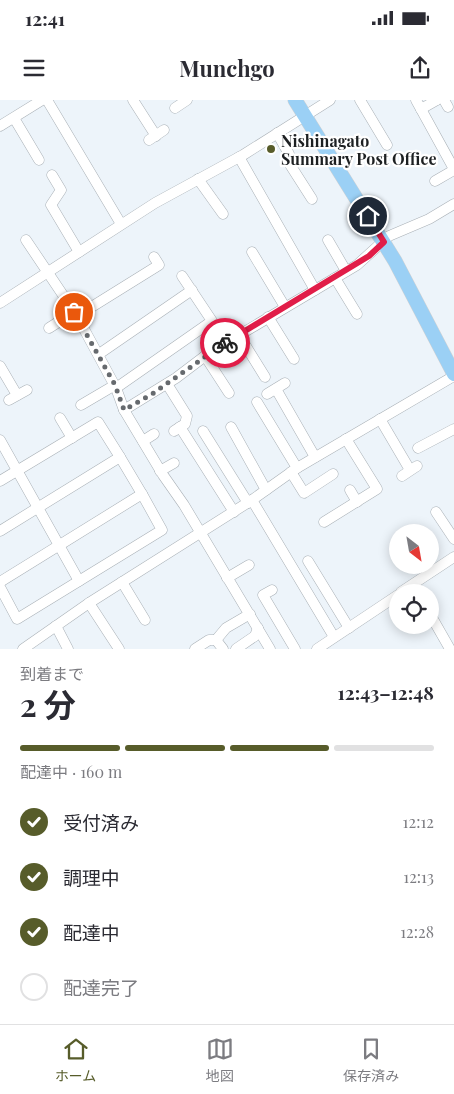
<!DOCTYPE html>
<html lang="ja">
<head>
<meta charset="utf-8">
<style>
	body { margin:0; font-family:"Playfair Display","Noto Sans JP",serif; background:#f2f2f3; color:#2b2b33; height:100vh; display:flex; flex-direction:column; font-size:19px; white-space:nowrap }
	* { box-sizing:border-box; margin:0 }
	p { font-size:16px; color:#7c7c81 }
	.icon { flex:none; width:28px; height:28px; fill:none; stroke:currentColor; stroke-width:2; stroke-linecap:round; stroke-linejoin:round }
	.map { position:relative; height:549px; overflow:hidden }
	.details { display:flex; flex-direction:column; background:#fff; flex:1 }
	.details>* { flex:none }
	.needle { width:32px; rotate:149deg }
	.buttons { position:absolute; left:389px; top:424px; display:grid; gap:10px }
	.buttons a { display:grid; place-items:center; width:50px; height:50px; border-radius:50%; background:#fff; box-shadow:0 2px 12px #0003; font-size:25px }
	.pin { position:absolute; display:grid; place-items:center; width:42px; height:42px; color:#fff; margin:-21px; border:2px solid #fff; border-radius:50%; box-shadow:0 1px 5px #0007 }
	.courier { position:absolute; display:grid; place-items:center; width:50px; height:50px; margin:-25px; border:4px solid #e11d48; border-radius:50%; background:#fff; color:#222; box-shadow:0 1px 6px #0007 }
	.headline em { font-style:normal; font-weight:700 }
	.headline div { display:flex; flex-direction:column-reverse }
	.headline { display:flex; align-items:center; justify-content:space-between; height:85px; padding:0 20px }
	h1 { font-size:32px; font-weight:700; line-height:38px }
	.bar { display:grid; grid-template-columns:repeat(4,1fr); gap:8px 5px; align-content:center; height:60px; padding:0 20px }
	.bar i { height:6px; border-radius:4px; background:#e1e1e2 }
	.bar .selected { background:#575c2a }
	.bar p { grid-column:span 4 }
	ol { padding:0 20px; list-style:none }
	li { display:flex; align-items:center; gap:15px; height:55px }
	li p { margin-inline-start:auto }
	li .icon { padding:5px; border-radius:50%; background:#575c2a; color:#fff; stroke-width:4 }
	li:last-child { color:#7c7c81 }
	li i { width:28px; height:28px; border:2px solid #e1e1e2; border-radius:50% }
	.status { display:flex; justify-content:space-between; align-items:center; height:35px; padding:0 25px; background:#fff; direction:ltr }
	.status svg { height:14px; fill:currentColor }
	header { display:flex; justify-content:space-between; align-items:center; height:65px; padding:0 20px; background:#fff; font-size:22px; font-weight:700 }
	.tabs { display:flex; justify-content:space-around; align-items:center; height:70px; border-top:1px solid #e1e1e2; background:#fff; font-size:14px; color:#7c7c81 }
	.tabs a { display:grid; justify-items:center; gap:2px }
	.tabs .selected { color:#575c2a }
	.map>svg:first-child { display:block }
	.lines { fill:none; stroke-linecap:round; stroke-linejoin:round }
	.minor-casing { stroke:#a9b0b6; stroke-width:11 }
	.major-casing { stroke:#d2d2d3; stroke-width:15 }
	.minor { stroke:#fff; stroke-width:10 }
	.major { stroke:#9bd0f5; stroke-width:14 }
	.done { stroke:#666a6e; stroke-width:5; stroke-dasharray:0 9 }
	.route { stroke:#e11d48; stroke-width:6 }
	.poi-dot { fill:#575c2a; stroke:#fff; stroke-width:2 }
	.labels { text-anchor:middle; dominant-baseline:central; stroke-width:4.5; stroke-linejoin:round; paint-order:stroke }
	.poi-label { font-size:16px; font-weight:bold; fill:#1d2022; stroke:#fff; text-anchor:start }
</style>
</head>
<body>
<div class="status"><b>12:41</b><svg viewBox="0 0 49 12"><path d="M0 12V9h3v3zM5 12V6h3v6zM10 12V3h3v9zM15 12V0h3v12zM26 1h20v11H26zM47 4h2v5h-2z"/></svg></div>
<header><svg class="icon" aria-label="menu" viewBox="0 0 24 24"><path d="M4 6h16M4 12h16M4 18h16"/></svg>Munchgo<svg class="icon" aria-label="share" viewBox="0 0 24 24"><path d="M12 15V3M7 8l5-5 5 5M5 13v7h14v-7"/></svg></header>
<div class="map">
<svg width="454" height="549" viewBox="0 0 454 549">
	<rect width="100%" height="100%" fill="#edf4fa"/>
	<g class="lines">
		<defs>
			<g id="minor">
				<polyline points="47,0 121,124"/>
				<polyline points="133,0 156,36"/>
				<polyline points="360,0 387,45"/>
				<polyline points="416,0 454,69"/>
				<polyline points="444,0 448,7"/>
				<polyline points="175,8 187,0"/>
				<polyline points="421,9 437,0"/>
				<polyline points="14,18 39,60"/>
				<polyline points="0,26 42,0"/>
				<polyline points="277,33 289,54 289,63 312,99"/>
				<polyline points="149,40 164,30"/>
				<polyline points="239,57 315,190"/>
				<polyline points="52,75 61,90 51,105 79,152"/>
				<polyline points="198,79 223,114"/>
				<polyline points="435,81 454,70"/>
				<polyline points="26,140 77,216 116,288 124,310 163,375 184,405 270,549"/>
				<polyline points="328,140 346,171"/>
				<polyline points="252,152 285,207"/>
				<polyline points="335,178 357,214"/>
				<polyline points="0,203 155,103 243,55 330,0"/>
				<polyline points="77,216 159,165 154,157"/>
				<polyline points="268,217 294,259"/>
				<polyline points="49,228 74,212"/>
				<polyline points="239,235 265,277"/>
				<polyline points="99,254 192,190"/>
				<polyline points="205,256 229,293"/>
				<polyline points="0,266 17,295"/>
				<polyline points="167,284 187,316 185,324 174,331"/>
				<polyline points="116,288 212,221 182,176"/>
				<polyline points="276,289 315,357"/>
				<polyline points="267,294 285,283"/>
				<polyline points="9,300 27,290"/>
				<polyline points="257,302 297,368"/>
				<polyline points="81,305 115,285"/>
				<polyline points="124,310 176,278 209,253 357,165 389,136 429,119 454,104"/>
				<polyline points="60,318 72,338"/>
				<polyline points="380,319 410,370"/>
				<polyline points="180,327 234,412"/>
				<polyline points="231,327 266,390"/>
				<polyline points="203,331 248,403"/>
				<polyline points="0,340 79,481"/>
				<polyline points="143,341 154,334"/>
				<polyline points="418,348 454,329"/>
				<polyline points="160,371 174,363"/>
				<polyline points="291,372 304,393 333,374"/>
				<polyline points="402,376 417,366"/>
				<polyline points="0,381 98,322 120,357"/>
				<polyline points="350,390 357,402"/>
				<polyline points="252,400 334,537"/>
				<polyline points="436,412 454,439"/>
				<polyline points="324,422 377,389 346,339"/>
				<polyline points="0,431 120,357 142,394"/>
				<polyline points="308,461 349,528"/>
				<polyline points="227,478 249,465"/>
				<polyline points="0,482 142,394 162,430 17,519 0,487"/>
				<polyline points="122,482 145,520"/>
				<polyline points="272,490 263,495 295,549"/>
				<polyline points="401,492 454,457"/>
				<polyline points="89,503 119,549"/>
				<polyline points="430,514 450,549"/>
				<polyline points="56,526 68,549"/>
				<polyline points="216,540 226,528 250,514"/>
				<polyline points="23,549 89,503 252,400 297,368 454,276"/>
				<polyline points="195,549 209,540 216,540 223,549"/>
				<polyline points="236,549 255,536 258,528"/>
				<polyline points="317,549 398,495"/>
			</g>
			<polyline id="major" points="295,0 395,161 454,274"/>
		</defs>
		<use href="#minor" class="minor-casing"/>
		<use href="#major" class="major-casing"/>
		<use href="#minor" class="minor"/>
		<use href="#major" class="major"/>
	</g>
	<g class="lines">
		<polyline class="done" points="74,212 115,285 124,310 152,294 225,243"/>
		<polyline class="route" points="225,243 369,156 384,142 368,116"/>
	</g>
	<circle class="poi-dot" cx="271" cy="49" r="5"/>
	<g class="labels">
		<g class="poi-label">
			<text x="281" y="40">Nishinagato<tspan x="281" dy="18">Summary Post Office</tspan></text>
		</g>
	</g>
</svg>
<div class="buttons">
<a><svg class="needle" viewBox="-14 -14 28 28"><path d="M0-13l5 13h-10z" fill="#e53935"/><path d="M0 13l5-13h-10z" fill="#7c7c81"/></svg></a>
<a><svg class="icon" aria-label="locate" viewBox="0 0 24 24"><circle cx="12" cy="12" r="6"/><path d="M12 2v4M12 18v4M2 12h4M18 12h4"/></svg></a>
</div>
<div class="pin" style="left:74px;top:212px;background:#ea580c"><svg class="icon" aria-label="bag" viewBox="0 0 24 24"><path d="M5 8h14l-1 12H6zM9 8a3 3 0 0 1 6 0"/></svg></div>
<div class="pin" style="left:368px;top:116px;background:#1f2937"><svg class="icon" aria-label="home" viewBox="0 0 24 24"><path d="M3 11l9-7 9 7M6 9v11h12V9"/></svg></div>
<div class="courier" style="left:225px;top:243px"><svg class="icon" aria-label="bike" viewBox="0 0 24 24"><circle cx="6" cy="16" r="4"/><circle cx="18" cy="16" r="4"/><path d="M6 16l4-8h5l3 8M10 8l3 8H6M13 5h3"/></svg></div>
</div>
<section class="details">
<div class="headline"><div><h1>2 分</h1><p>到着まで</p></div><em>12:43–12:48</em></div>
<div class="bar"><i class="selected"></i><i class="selected"></i><i class="selected"></i><i></i><p>配達中 · 160 m</p></div>
<ol>
<li><svg class="icon" aria-label="check" viewBox="0 0 24 24"><path d="M5 12l5 5 9-10"/></svg>受付済み<p>12:12</p></li>
<li><svg class="icon" aria-label="check" viewBox="0 0 24 24"><path d="M5 12l5 5 9-10"/></svg>調理中<p>12:13</p></li>
<li><svg class="icon" aria-label="check" viewBox="0 0 24 24"><path d="M5 12l5 5 9-10"/></svg>配達中<p>12:28</p></li>
<li><i></i>配達完了</li>
</ol>
</section>
<nav class="tabs">
<a class="selected"><svg class="icon" aria-label="home" viewBox="0 0 24 24"><path d="M3 11l9-7 9 7M6 9v11h12V9"/></svg>ホーム</a>
<a><svg class="icon" aria-label="map" viewBox="0 0 24 24"><path d="M3 6l6-2 6 2 6-2v14l-6 2-6-2-6 2zM9 4v14M15 6v14"/></svg>地図</a>
<a><svg class="icon" aria-label="saved" viewBox="0 0 24 24"><path d="M7 4h10v16l-5-4-5 4z"/></svg>保存済み</a>
</nav>
</body>
</html>
